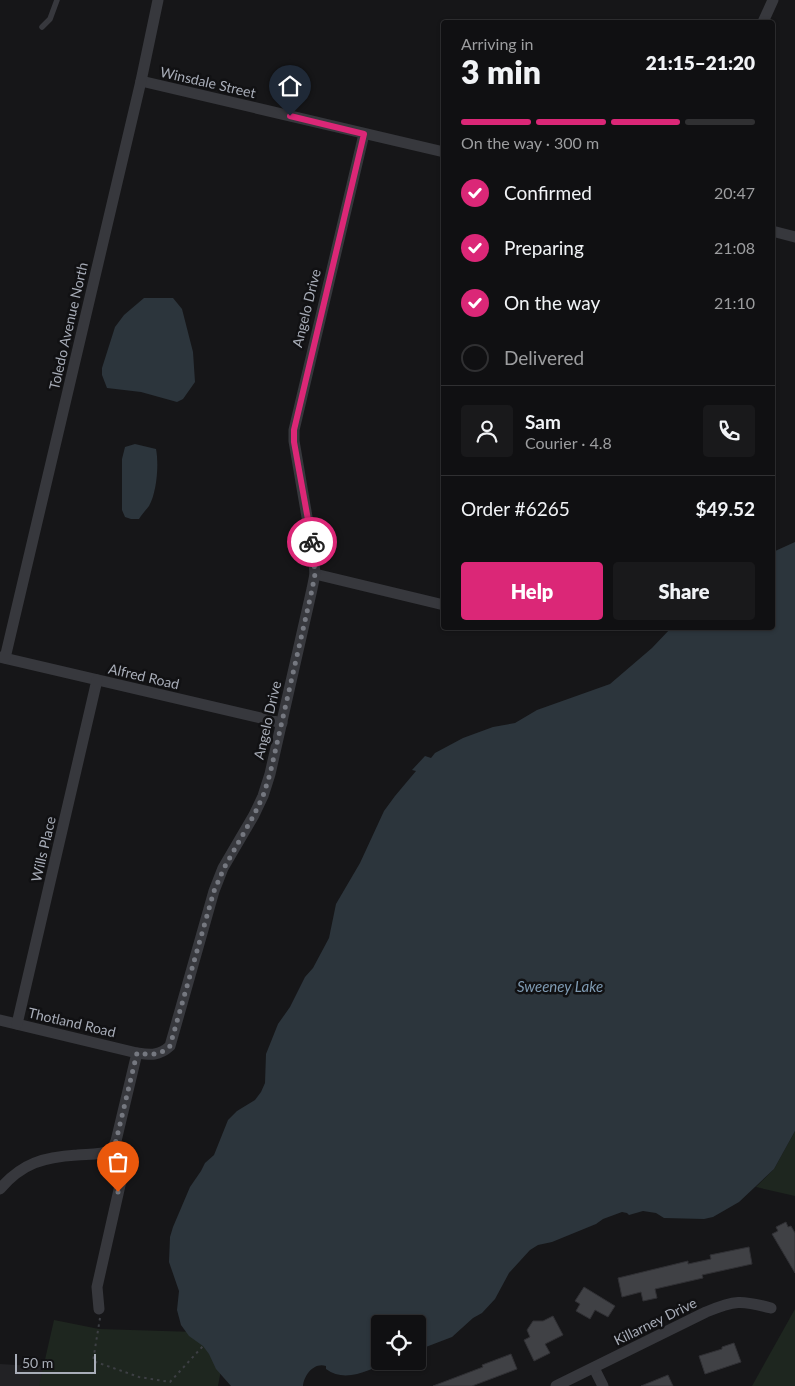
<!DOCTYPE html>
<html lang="en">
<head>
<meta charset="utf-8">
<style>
	body { margin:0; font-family:Lato,sans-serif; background:#19191b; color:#f1f3f6; height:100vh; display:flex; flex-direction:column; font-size:19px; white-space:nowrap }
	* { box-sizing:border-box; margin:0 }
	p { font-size:16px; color:#9c9d9f }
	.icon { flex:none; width:28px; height:28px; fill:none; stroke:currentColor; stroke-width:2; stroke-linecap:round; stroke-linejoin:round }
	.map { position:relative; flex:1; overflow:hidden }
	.sheet { position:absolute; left:441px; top:20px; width:334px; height:610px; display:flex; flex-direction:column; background:#101012; border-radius:5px; box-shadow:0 1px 4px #0004,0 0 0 1px #303032 }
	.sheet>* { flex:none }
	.controls { position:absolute; left:371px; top:1315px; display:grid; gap:10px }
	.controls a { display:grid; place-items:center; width:55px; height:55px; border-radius:5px; background:#101012; box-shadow:0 1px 4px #0004,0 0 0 1px #303032; font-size:25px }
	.scale { position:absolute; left:15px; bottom:12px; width:81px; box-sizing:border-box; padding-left:5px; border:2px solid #a8adb8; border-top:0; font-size:14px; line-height:18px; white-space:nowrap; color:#a8adb8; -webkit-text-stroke:4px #111113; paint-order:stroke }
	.pin { position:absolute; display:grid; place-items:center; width:42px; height:42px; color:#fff; margin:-51px -21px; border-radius:50% 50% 50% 0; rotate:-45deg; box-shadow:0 0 5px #0007 }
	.pin .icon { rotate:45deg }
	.courier { position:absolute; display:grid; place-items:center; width:50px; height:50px; margin:-25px; border:4px solid #db2777; border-radius:50%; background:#fff; color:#222; box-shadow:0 1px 6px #0007 }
	.head em { font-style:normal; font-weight:800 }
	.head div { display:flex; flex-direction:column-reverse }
	.head { display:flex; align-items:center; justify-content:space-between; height:85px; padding:0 20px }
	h1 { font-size:32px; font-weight:800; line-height:38px }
	.bar { display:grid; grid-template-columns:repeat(4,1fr); gap:8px 5px; align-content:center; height:60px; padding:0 20px }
	.bar i { height:6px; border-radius:4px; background:#303032 }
	.bar .selected { background:#db2777 }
	.bar p { grid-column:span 4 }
	.line { display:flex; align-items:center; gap:12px; padding:0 20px; border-top:1px solid #303032 }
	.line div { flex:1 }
	.round { display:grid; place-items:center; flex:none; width:52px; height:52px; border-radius:5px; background:#19191b }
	ol { padding:0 20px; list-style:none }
	li { display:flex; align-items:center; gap:15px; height:55px }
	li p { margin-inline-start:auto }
	li .icon { padding:5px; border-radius:50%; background:#db2777; color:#fff; stroke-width:4 }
	li:last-child { color:#9c9d9f }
	li i { width:28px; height:28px; border:2px solid #303032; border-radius:50% }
	.button { display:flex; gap:10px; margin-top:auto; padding:10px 20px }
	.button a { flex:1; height:58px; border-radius:5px; background:#db2777; color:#fff; font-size:20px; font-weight:800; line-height:58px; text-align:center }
	.button a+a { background:#19191b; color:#f1f3f6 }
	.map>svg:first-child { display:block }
	.built { fill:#222225 }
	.green { fill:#1e261f }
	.water { fill:#2c353c }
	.building { fill:#404145; stroke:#303034 }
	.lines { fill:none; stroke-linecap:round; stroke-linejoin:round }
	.path { stroke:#3d3f44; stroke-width:2; stroke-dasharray:2.5 4; stroke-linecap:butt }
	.service { stroke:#37383d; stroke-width:5.5 }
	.minor { stroke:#37383d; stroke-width:11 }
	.done { stroke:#757880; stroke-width:5; stroke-dasharray:0 9 }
	.route { stroke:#db2777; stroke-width:6 }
	.labels { text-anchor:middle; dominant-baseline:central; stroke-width:5; stroke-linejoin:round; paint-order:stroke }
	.street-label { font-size:14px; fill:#a8adb8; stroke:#111113 }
	.water-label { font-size:15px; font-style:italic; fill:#7f9bb3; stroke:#111113 }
</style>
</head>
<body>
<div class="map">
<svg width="795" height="1386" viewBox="0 0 795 1386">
	<rect width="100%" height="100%" fill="#161618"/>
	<polygon class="built" points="0,1364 65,1368 61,1386 0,1386"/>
	<g class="green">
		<polygon points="795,1131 795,1196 756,1187 774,1169"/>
		<polygon points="795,1309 795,1386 752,1386"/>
		<polygon points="54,1320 99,1329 228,1333 218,1386 39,1386"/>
	</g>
	<g class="water">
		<polygon points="144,298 173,298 182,309 193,352 195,382 183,399 177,402 141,392 107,388 102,375 102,368 115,327 124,315"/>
		<path d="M 135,444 L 156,449 C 159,464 157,492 149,506 C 146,510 142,514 139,519 L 131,519 L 125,517 L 122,510 L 122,459 L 125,447 Z"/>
		<path d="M 795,542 L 795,1131 L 774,1169 L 739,1202 L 713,1217 L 704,1219 L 664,1218 L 656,1213 L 643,1211 L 629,1215 L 627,1213 L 622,1212 L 603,1219 L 596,1224 L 552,1242 L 538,1245 L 530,1250 L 509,1273 L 495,1299 L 482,1313 L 473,1318 L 452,1337 L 418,1350 L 418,1324 L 380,1324 L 380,1361 L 390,1361 C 371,1369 346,1384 326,1369 L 326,1366 C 314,1362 304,1375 303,1386 L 231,1386 L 216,1369 L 209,1354 L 203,1346 L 189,1336 L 181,1325 L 177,1310 L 179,1291 L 169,1262 L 170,1237 L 173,1227 L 190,1187 L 201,1171 L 205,1163 L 214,1155 L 228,1120 L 237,1111 L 255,1100 L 261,1092 L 265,1083 L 266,1054 L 278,1024 L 290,1007 L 305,977 L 313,968 L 329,938 L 336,904 L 360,863 L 384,811 L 395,796 L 416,771 L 412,770 L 425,756 L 431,758 L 435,753 L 463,738 L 493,727 L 515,723 L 537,710 L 610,684 L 652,648 L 671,628 L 772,628 L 773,552 Z"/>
	</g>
	<g class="building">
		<polygon points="786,1222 788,1227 791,1226 795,1233 795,1273 772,1234 778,1231 776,1227"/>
		<polygon points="749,1247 752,1264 702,1275 703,1278 655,1289 657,1298 643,1301 641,1292 622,1297 618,1278 688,1261 688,1264 711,1259 710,1255"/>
		<polygon points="584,1287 615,1306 608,1317 595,1310 590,1319 576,1311 580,1304 575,1301"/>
		<polygon points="553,1316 563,1335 545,1344 550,1353 534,1361 524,1340 530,1337 527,1330 533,1321 543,1321"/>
		<polygon points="734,1343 741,1362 705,1374 699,1356 722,1349 722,1347"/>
		<polygon points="511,1354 517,1369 472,1386 433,1386 483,1367 482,1365"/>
		<polygon points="668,1375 673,1386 641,1386"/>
	</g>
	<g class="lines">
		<polyline class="path" points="100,1318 93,1361 139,1377 170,1382 203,1346"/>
		<polyline class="service" points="42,27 50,19 57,0"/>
		<g class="minor">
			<polyline points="763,22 773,0"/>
			<polyline points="141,81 444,152"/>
			<polyline points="772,231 795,237"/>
			<polyline points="315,574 444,605"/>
			<polyline points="0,657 282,723"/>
			<polyline points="5,658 141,81 158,0"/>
			<path d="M 0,1020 L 137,1053 C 151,1055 159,1056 170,1046 L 214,891 L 223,868 L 254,815 L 263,796 L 270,774 L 312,589 L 315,574 L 313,552 L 294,441 L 294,430 L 364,134"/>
			<polyline points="17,1024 97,680"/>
			<path d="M 0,1189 C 22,1163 44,1157 77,1155 C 89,1154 101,1155 112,1150 L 116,1141 L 137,1053"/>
			<polyline points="99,1309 97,1287 123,1172 121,1165 112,1150"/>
			<polyline points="594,1368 603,1386"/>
			<path d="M 556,1386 L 706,1312 C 735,1300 741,1300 771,1308"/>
		</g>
	</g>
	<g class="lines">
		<path class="done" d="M 118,1192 C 123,1172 124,1167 112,1150 L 116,1141 L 137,1053 C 151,1055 159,1056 170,1046 L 214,891 L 224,868 L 254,815 L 263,796 L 270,774 L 312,590 L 315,574 L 312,542"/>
		<polyline class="route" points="290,116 364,134 294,430 294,442 312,542"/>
	</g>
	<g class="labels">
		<g class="street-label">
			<text transform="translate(208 82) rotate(13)">Winsdale Street</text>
			<text transform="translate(306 308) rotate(-76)">Angelo Drive</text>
			<text transform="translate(68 326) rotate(-77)">Toledo Avenue North</text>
			<text transform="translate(144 676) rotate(13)">Alfred Road</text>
			<text transform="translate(267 720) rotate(-77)">Angelo Drive</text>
			<text transform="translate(43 849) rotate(-77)">Wills Place</text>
			<text transform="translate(72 1022) rotate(13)">Thotland Road</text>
			<text transform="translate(655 1321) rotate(-26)">Killarney Drive</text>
		</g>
		<g class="water-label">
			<text x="560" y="986">Sweeney Lake</text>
		</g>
	</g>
</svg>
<div class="controls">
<a><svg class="icon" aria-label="locate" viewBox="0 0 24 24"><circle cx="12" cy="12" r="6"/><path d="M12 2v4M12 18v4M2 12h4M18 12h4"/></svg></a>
</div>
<div class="scale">50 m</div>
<div class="pin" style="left:118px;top:1192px;background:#ea580c"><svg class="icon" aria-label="bag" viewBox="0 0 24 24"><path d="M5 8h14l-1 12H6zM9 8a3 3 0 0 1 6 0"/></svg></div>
<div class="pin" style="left:290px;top:116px;background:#1f2937"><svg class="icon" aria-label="home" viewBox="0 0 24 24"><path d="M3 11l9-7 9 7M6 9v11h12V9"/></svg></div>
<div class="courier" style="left:312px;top:542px"><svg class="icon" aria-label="bike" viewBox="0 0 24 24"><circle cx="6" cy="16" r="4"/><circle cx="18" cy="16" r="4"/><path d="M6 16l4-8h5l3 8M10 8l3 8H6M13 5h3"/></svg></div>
<section class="sheet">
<div class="head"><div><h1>3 min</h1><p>Arriving in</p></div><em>21:15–21:20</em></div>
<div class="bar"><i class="selected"></i><i class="selected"></i><i class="selected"></i><i></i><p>On the way · 300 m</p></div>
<ol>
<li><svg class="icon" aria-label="check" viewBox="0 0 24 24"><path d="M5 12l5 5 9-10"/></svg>Confirmed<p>20:47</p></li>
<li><svg class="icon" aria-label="check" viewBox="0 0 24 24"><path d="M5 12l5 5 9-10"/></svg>Preparing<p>21:08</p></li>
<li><svg class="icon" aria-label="check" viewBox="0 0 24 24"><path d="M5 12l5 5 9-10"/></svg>On the way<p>21:10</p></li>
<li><i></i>Delivered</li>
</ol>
<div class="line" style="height:90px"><a class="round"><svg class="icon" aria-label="person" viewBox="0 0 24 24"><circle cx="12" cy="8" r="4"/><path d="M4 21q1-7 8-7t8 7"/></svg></a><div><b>Sam</b><p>Courier · 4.8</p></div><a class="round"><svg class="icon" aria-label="phone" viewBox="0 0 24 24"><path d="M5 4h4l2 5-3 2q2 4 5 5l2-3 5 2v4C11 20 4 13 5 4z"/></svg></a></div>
<div class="line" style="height:65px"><div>Order #6265</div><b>$49.52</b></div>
<div class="button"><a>Help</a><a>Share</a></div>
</section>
</div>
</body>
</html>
